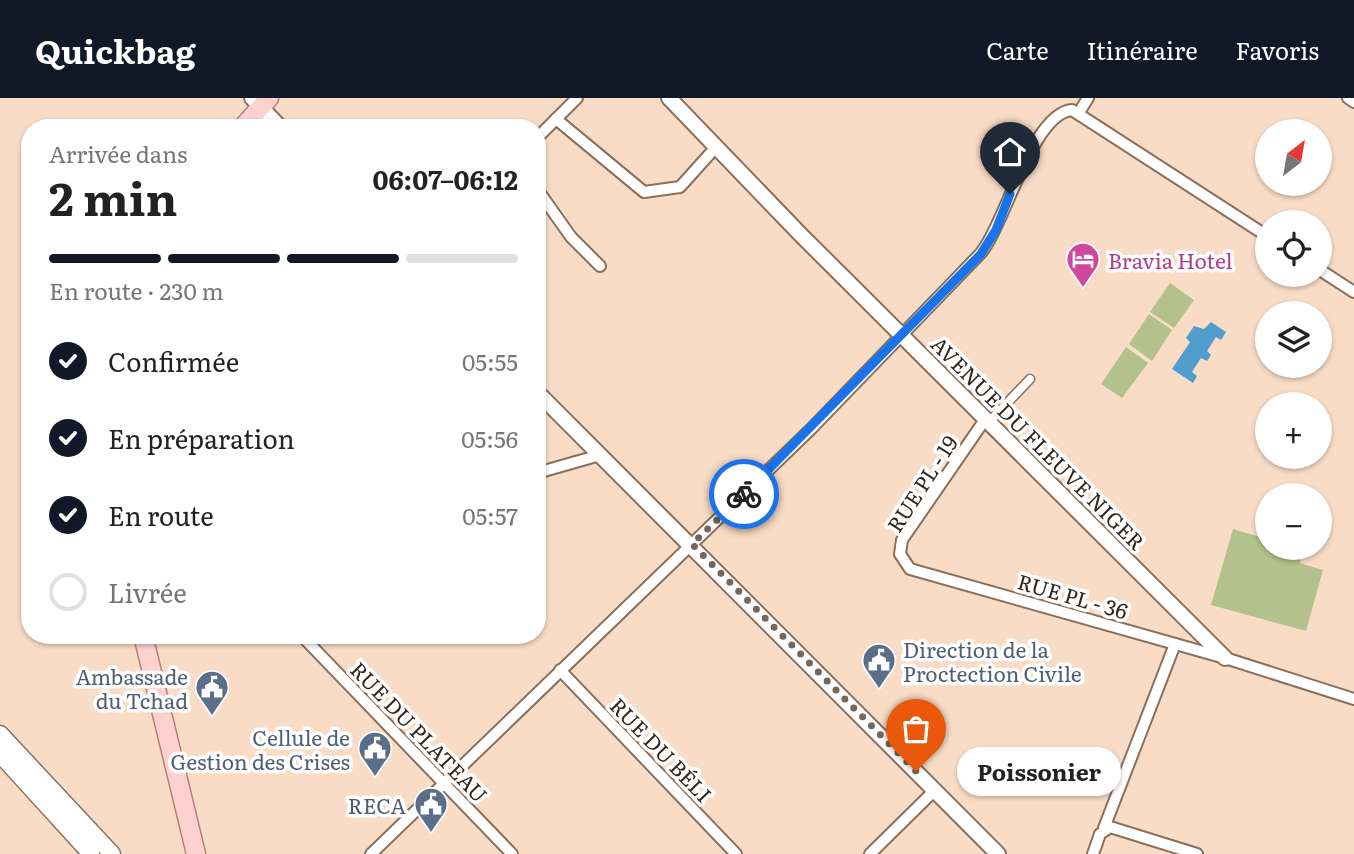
<!DOCTYPE html>
<html lang="fr">
<head>
<meta charset="utf-8">
<style>
	body { margin:0; font-family:Literata,serif; background:#f2f2f2; color:#222; height:100vh; display:flex; flex-direction:column; font-size:26px; white-space:nowrap }
	* { box-sizing:border-box; margin:0 }
	p { font-size:23px; color:#767676 }
	.icon { flex:none; width:38px; height:38px; fill:none; stroke:currentColor; stroke-width:2; stroke-linecap:round; stroke-linejoin:round }
	.map { position:relative; flex:1; overflow:hidden }
	.details { position:absolute; left:21px; top:21px; width:525px; height:525px; display:flex; flex-direction:column; background:#fff; border-radius:28px; box-shadow:0 2px 5px #0004 }
	.details>* { flex:none }
	.needle { width:46px; rotate:31deg }
	.tools { position:absolute; left:1255px; top:21px; display:grid; gap:14px }
	.tools a { display:grid; place-items:center; width:77px; height:77px; border-radius:50%; background:#fff; box-shadow:0 2px 5px #0004; font-size:35px }
	.pin { position:absolute; display:grid; place-items:center; width:60px; height:60px; color:#fff; margin:-72px -30px; border-radius:50% 50% 50% 0; rotate:-45deg; box-shadow:0 0 7px #0007 }
	.pin .icon { rotate:45deg }
	.courier { position:absolute; display:grid; place-items:center; width:70px; height:70px; margin:-35px; border:5px solid #1a73e8; border-radius:50%; background:#fff; color:#222; box-shadow:0 2px 9px #0007 }
	.bubble { position:absolute; height:49px; border-radius:24px; background:#fff; box-shadow:0 2px 5px #0004; font-size:23px; font-weight:700; line-height:49px; text-align:center }
	.summary em { font-style:normal; font-weight:700 }
	.summary div { display:flex; flex-direction:column-reverse }
	.summary { display:flex; align-items:center; justify-content:space-between; height:119px; padding:0 28px }
	h1 { font-size:46px; font-weight:700; line-height:52px }
	.bar { display:grid; grid-template-columns:repeat(4,1fr); gap:10px 7px; align-content:center; height:84px; padding:0 28px }
	.bar i { height:9px; border-radius:5px; background:#e0e0e0 }
	.bar .active { background:#111827 }
	.bar p { grid-column:span 4 }
	ol { padding:0 28px; list-style:none }
	li { display:flex; align-items:center; gap:21px; height:77px }
	li p { margin-inline-start:auto }
	li .icon { padding:7px; border-radius:50%; background:#111827; color:#fff; stroke-width:4 }
	li:last-child { color:#767676 }
	li i { width:38px; height:38px; border:4px solid #e0e0e0; border-radius:50% }
	header { display:flex; align-items:center; gap:42px; box-sizing:border-box; height:98px; padding:0 35px; background:#111827; color:#fff }
	header strong { font-size:33px }
	nav { display:flex; gap:38px; margin-inline-start:auto; font-size:24px }
	.map>svg:first-child { display:block }
	.green { fill:#b3c28d }
	.water { fill:#509dce }
	.lines { fill:none; stroke-linecap:round; stroke-linejoin:round }
	.pedestrian-casing { stroke:#8a705c; stroke-width:11 }
	.minor-casing { stroke:#8a705c; stroke-width:14 }
	.tertiary-casing { stroke:#8a705c; stroke-width:18 }
	.secondary-casing { stroke:#8a705c; stroke-width:19 }
	.primary-casing { stroke:#b5827a; stroke-width:21 }
	.pedestrian { stroke:#fff; stroke-width:8 }
	.minor { stroke:#fff; stroke-width:10 }
	.tertiary { stroke:#fff; stroke-width:14 }
	.secondary { stroke:#fff; stroke-width:16 }
	.primary { stroke:#fdd1cd; stroke-width:18 }
	.done { stroke:#776659; stroke-width:7; stroke-dasharray:0 12.6 }
	.route { stroke:#1a73e8; stroke-width:9 }
	.labels { text-anchor:middle; dominant-baseline:central; stroke-width:7; stroke-linejoin:round; paint-order:stroke }
	.hotel-label { font-size:21px; fill:#b23c85; stroke:#fff; text-anchor:start }
	.street-label { font-size:21px; fill:#31261e; stroke:#fff }
	.service-label { font-size:21px; fill:#4e5e75; stroke:#fff; text-anchor:end }
</style>
</head>
<body>
<header>
<strong>Quickbag</strong>
<nav><a>Carte</a><a>Itinéraire</a><a>Favoris</a></nav>
</header>
<div class="map">
<svg width="1354" height="756" viewBox="0 0 1354 756">
	<rect width="100%" height="100%" fill="#f9dcc6"/>
	<g class="green">
		<polygon points="1170,185 1194,202 1174,230 1150,214"/>
		<polygon points="1149,216 1172,232 1152,263 1129,246"/>
		<polygon points="1126,249 1148,265 1122,300 1101,286"/>
		<polygon points="1233,431 1267,441 1267,450 1303,451 1300,465 1323,472 1306,533 1211,507"/>
	</g>
	<polygon class="water" points="1211,224 1226,234 1221,242 1216,239 1207,253 1211,257 1207,263 1201,260 1192,274 1197,278 1193,285 1172,271 1190,244 1186,240 1194,228 1204,231"/>
	<g class="lines">
		<defs>
			<polyline id="pedestrian" points="989,324 1030,281"/>
			<g id="minor">
				<polyline points="1348,0 1354,4"/>
				<polyline points="1078,16 1088,0"/>
				<polyline points="556,21 644,94 680,89 716,49"/>
				<polyline points="537,40 577,0"/>
				<polyline points="537,91 571,139 600,168"/>
				<polyline points="1320,172 1354,194"/>
				<polyline points="986,320 902,442 900,456 910,471 1225,560 1354,601"/>
				<polyline points="537,375 600,357"/>
				<polyline points="301,537 512,756"/>
				<polyline points="560,572 736,756"/>
				<polyline points="1104,730 1175,546"/>
				<path d="M 371,756 L 811,331 L 980,156 C 1005,127 1032,15 1072,12 L 1267,138"/>
				<polyline points="870,756 935,692"/>
				<polyline points="1093,756 1100,736 1110,729 1197,756"/>
			</g>
			<g id="tertiary">
				<polyline points="252,0 281,30"/>
				<polyline points="669,0 800,136 1225,560"/>
				<polyline points="537,294 998,756"/>
			</g>
			<g id="secondary">
				<polyline points="0,636 112,756"/>
				<polyline points="0,656 91,756"/>
			</g>
			<g id="primary">
				<polyline points="242,30 269,0"/>
				<polyline points="143,537 196,756"/>
			</g>
		</defs>
		<use href="#pedestrian" class="pedestrian-casing"/>
		<use href="#minor" class="minor-casing"/>
		<use href="#tertiary" class="tertiary-casing"/>
		<use href="#secondary" class="secondary-casing"/>
		<use href="#primary" class="primary-casing"/>
		<use href="#pedestrian" class="pedestrian"/>
		<use href="#minor" class="minor"/>
		<use href="#tertiary" class="tertiary"/>
		<use href="#secondary" class="secondary"/>
		<use href="#primary" class="primary"/>
	</g>
	<g class="lines">
		<polyline class="done" points="744,396 692,446 916,673"/>
		<polyline class="route" points="744,396 981,156 996,132 1010,96"/>
	</g>
	<defs>
		<symbol id="hotel-pin" viewBox="-11 -11 22 30"><path d="M0 17L-7.5 6A9.5 9.5 0 1 1 7.5 6Z" fill="#d1479c" stroke="#fff"/><path d="M-6-4.5h1.5V1H6V5H4.5V3h-9V5H-6ZM-4 0a1.8 1.8 0 1 1 3.6 0ZM.5 0V-2.5h3Q6-2.5 6 0Z" fill="#fff"/></symbol>
		<symbol id="civic-pin" viewBox="-11 -11 22 30"><path d="M0 17L-7.5 6A9.5 9.5 0 1 1 7.5 6Z" fill="#5c6f8a" stroke="#fff"/><path d="M-.6-6.5H3V-4.5H.6V-3L4-1V1h2V6H-6V1h2V-1L-.6-3ZM-1.2 2.5V6h2.4V2.5Z" fill="#fff"/></symbol>
	</defs>
	<g fill-rule="evenodd">
		<use href="#hotel-pin" x="1064" y="142" width="38" height="52"/>
		<use href="#civic-pin" x="860" y="543" width="38" height="52"/>
		<use href="#civic-pin" x="193" y="570" width="38" height="52"/>
		<use href="#civic-pin" x="356" y="631" width="38" height="52"/>
		<use href="#civic-pin" x="412" y="687" width="38" height="52"/>
	</g>
	<g class="labels">
		<g class="hotel-label">
			<text x="1108" y="161">Bravia Hotel</text>
		</g>
		<g class="street-label">
			<text transform="translate(1039 344) rotate(45)">AVENUE DU FLEUVE NIGER</text>
			<text transform="translate(921 385) rotate(-57)">RUE PL - 19</text>
			<text transform="translate(1073 497) rotate(16)">RUE PL - 36</text>
			<text transform="translate(420 633) rotate(46)">RUE DU PLATEAU</text>
			<text transform="translate(662 651) rotate(46)">RUE DU BÉLI</text>
		</g>
		<g class="service-label">
			<text x="903" y="550" text-anchor="start">Direction de la<tspan x="903" dy="24">Proctection Civile</tspan></text>
			<text x="188" y="577">Ambassade<tspan x="188" dy="24">du Tchad</tspan></text>
			<text x="350" y="638">Cellule de<tspan x="350" dy="24">Gestion des Crises</tspan></text>
			<text x="406" y="706">RECA</text>
		</g>
	</g>
</svg>
<div class="tools">
<a><svg class="needle" viewBox="-14 -14 28 28"><path d="M0-13l5 13h-10z" fill="#e53935"/><path d="M0 13l5-13h-10z" fill="#767676"/></svg></a>
<a><svg class="icon" aria-label="locate" viewBox="0 0 24 24"><circle cx="12" cy="12" r="6"/><path d="M12 2v4M12 18v4M2 12h4M18 12h4"/></svg></a>
<a><svg class="icon" aria-label="layers" viewBox="0 0 24 24"><path d="M12 4l9 5-9 5-9-5zM3 14l9 5 9-5"/></svg></a>
<a>+</a>
<a>−</a>
</div>
<div class="pin" style="left:916px;top:673px;background:#ea580c"><svg class="icon" aria-label="bag" viewBox="0 0 24 24"><path d="M5 8h14l-1 12H6zM9 8a3 3 0 0 1 6 0"/></svg></div>
<div class="pin" style="left:1010px;top:96px;background:#1f2937"><svg class="icon" aria-label="home" viewBox="0 0 24 24"><path d="M3 11l9-7 9 7M6 9v11h12V9"/></svg></div>
<div class="courier" style="left:744px;top:396px"><svg class="icon" aria-label="bike" viewBox="0 0 24 24"><circle cx="6" cy="16" r="4"/><circle cx="18" cy="16" r="4"/><path d="M6 16l4-8h5l3 8M10 8l3 8H6M13 5h3"/></svg></div>
<div class="bubble" style="left:957px;top:649px;width:164px">Poissonier</div>
<section class="details">
<div class="summary"><div><h1>2 min</h1><p>Arrivée dans</p></div><em>06:07–06:12</em></div>
<div class="bar"><i class="active"></i><i class="active"></i><i class="active"></i><i></i><p>En route · 230 m</p></div>
<ol>
<li><svg class="icon" aria-label="check" viewBox="0 0 24 24"><path d="M5 12l5 5 9-10"/></svg>Confirmée<p>05:55</p></li>
<li><svg class="icon" aria-label="check" viewBox="0 0 24 24"><path d="M5 12l5 5 9-10"/></svg>En préparation<p>05:56</p></li>
<li><svg class="icon" aria-label="check" viewBox="0 0 24 24"><path d="M5 12l5 5 9-10"/></svg>En route<p>05:57</p></li>
<li><i></i>Livrée</li>
</ol>
</section>
</div>
</body>
</html>
